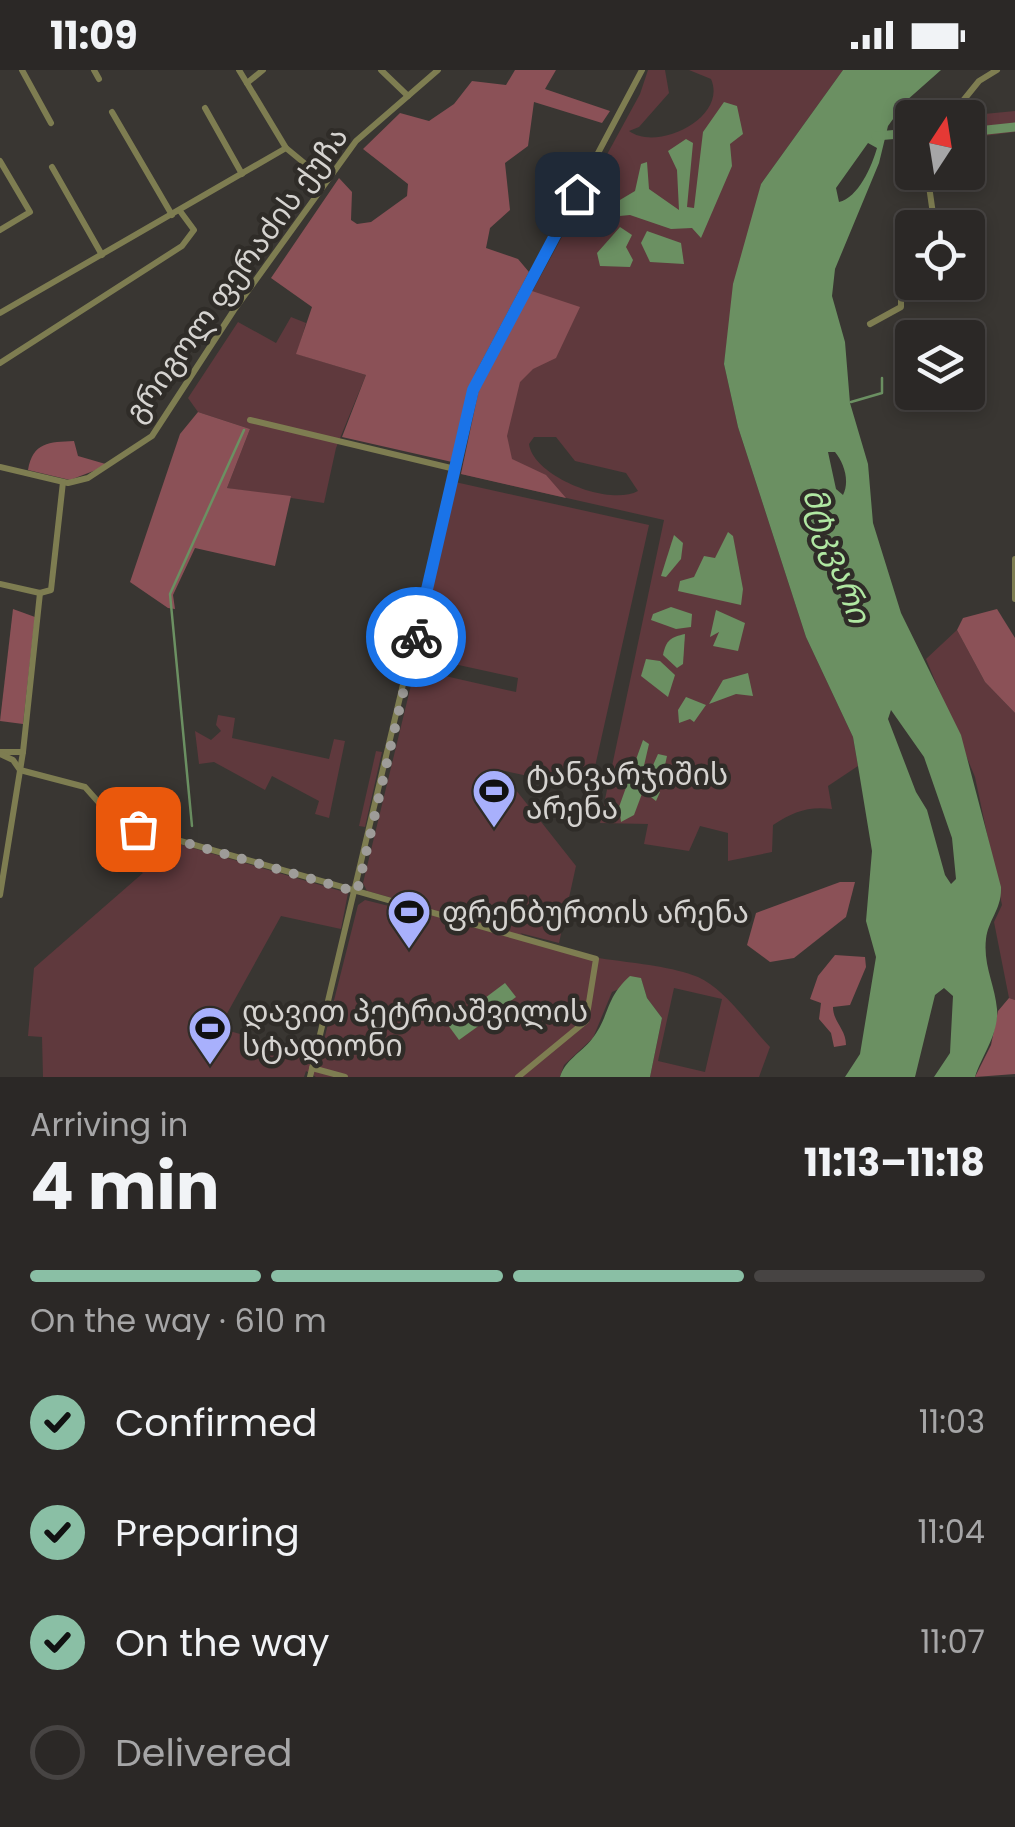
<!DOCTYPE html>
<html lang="en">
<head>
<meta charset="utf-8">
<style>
	body { margin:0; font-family:Poppins,"Noto Sans Georgian",sans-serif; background:#373432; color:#f1f3f6; height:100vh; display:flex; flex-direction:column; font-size:38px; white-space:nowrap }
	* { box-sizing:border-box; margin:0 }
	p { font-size:32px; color:#a6a6a7 }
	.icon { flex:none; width:55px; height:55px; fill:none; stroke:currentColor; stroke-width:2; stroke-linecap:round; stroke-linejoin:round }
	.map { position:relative; height:1007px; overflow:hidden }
	.details { display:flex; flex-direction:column; background:#2b2826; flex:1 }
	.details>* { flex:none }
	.needle { width:65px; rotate:12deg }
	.buttons { position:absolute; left:895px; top:30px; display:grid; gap:20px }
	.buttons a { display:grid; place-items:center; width:90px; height:90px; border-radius:10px; background:#2b2826; box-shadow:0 5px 15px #0003,0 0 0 2px #474443; font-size:50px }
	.pin { position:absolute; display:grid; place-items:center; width:85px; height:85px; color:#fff; margin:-42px; border-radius:20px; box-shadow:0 5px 15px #0006 }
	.courier { position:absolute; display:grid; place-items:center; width:100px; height:100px; margin:-50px; border:8px solid #1a73e8; border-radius:50%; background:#fff; color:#222; box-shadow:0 2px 12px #0007 }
	.overview em { font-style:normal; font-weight:700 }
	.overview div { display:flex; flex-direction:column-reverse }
	.overview { display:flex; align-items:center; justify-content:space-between; height:170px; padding:0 30px }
	h1 { font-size:65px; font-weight:700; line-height:75px }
	.bar { display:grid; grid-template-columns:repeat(4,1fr); gap:15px 10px; align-content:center; height:120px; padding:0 30px }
	.bar i { height:12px; border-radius:8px; background:#474443 }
	.bar .selected { background:#8abfa5 }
	.bar p { grid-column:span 4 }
	ol { padding:0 30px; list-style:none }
	li { display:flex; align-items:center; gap:30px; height:110px }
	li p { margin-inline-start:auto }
	li .icon { padding:10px; border-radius:50%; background:#8abfa5; color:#111; stroke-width:4 }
	li:last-child { color:#a6a6a7 }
	li i { width:55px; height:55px; border:5px solid #474443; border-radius:50% }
	.status { display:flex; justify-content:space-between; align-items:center; height:70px; padding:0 50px; background:#2b2826; direction:ltr }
	.status svg { height:28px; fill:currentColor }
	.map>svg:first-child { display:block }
	.green { fill:#5f393d; fill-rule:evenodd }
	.forest { fill:#8b5157 }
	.water { fill:#6b9062; fill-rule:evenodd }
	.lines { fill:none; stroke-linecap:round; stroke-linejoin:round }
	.stream { stroke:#6b9062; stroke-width:2.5 }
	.river { stroke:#6b9062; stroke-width:9 }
	.minor { stroke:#7e7d51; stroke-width:6 }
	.done { stroke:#9e9c99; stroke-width:10; stroke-dasharray:0 18 }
	.route { stroke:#1a73e8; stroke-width:12 }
	.labels { text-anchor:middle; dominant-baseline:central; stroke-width:9; stroke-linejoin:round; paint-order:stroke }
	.street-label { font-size:30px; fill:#d5d3d0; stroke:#2f2c28 }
	.poi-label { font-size:30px; fill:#d5d3d0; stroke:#2f2c28; text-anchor:start }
	.water-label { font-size:32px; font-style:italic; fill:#b0e8a2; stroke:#2f2c28 }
</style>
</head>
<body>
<div class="status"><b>11:09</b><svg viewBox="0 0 49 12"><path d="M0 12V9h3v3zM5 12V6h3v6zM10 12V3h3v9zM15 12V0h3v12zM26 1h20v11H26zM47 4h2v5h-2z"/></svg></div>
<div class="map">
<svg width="1015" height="1007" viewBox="0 0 1015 1007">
	<rect width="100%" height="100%" fill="#393632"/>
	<g class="green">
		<path d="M 648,0 L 665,0 L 669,23 L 639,57 L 629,61 C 657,82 728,48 711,9 L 689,0 L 843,0 L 761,114 L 732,233 L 724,294 L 738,357 L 806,567 L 853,667 L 858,696 L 828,716 L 832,739 C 808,736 793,742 773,755 L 772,782 L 728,791 L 728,763 L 700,756 L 689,781 L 644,774 L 648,754 L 600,753 L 664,450 L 461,404 L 479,319 L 640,24 ZM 534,367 L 556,367 L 575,391 L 626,403 L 638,421 C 609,437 533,406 529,374 Z"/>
		<polygon points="1015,41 1015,62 968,68 968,48 943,48"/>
		<polygon points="291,247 306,253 297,284 366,305 336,378 324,433 227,418 250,359 198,342 188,328 238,252 276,273"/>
		<path d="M 455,412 L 649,455 L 590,719 L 500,700 L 576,796 L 559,873 L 520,863 C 562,894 649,887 698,907 C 725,919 749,955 770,977 L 759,1007 L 650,1007 L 662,948 L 647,928 L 641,909 L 612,922 L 593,968 L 564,995 L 560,1007 L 316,1007 L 306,1001 L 304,1007 L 43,1007 L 42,967 L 28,966 L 34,898 L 143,803 L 110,783 L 158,768 L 348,823 L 341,859 L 281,846 L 219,958 L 311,984 L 321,982 L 358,835 L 365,830 L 405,840 L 407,832 L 367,821 L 363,813 L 412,611 L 432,603 L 516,622 L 518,608 L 422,587 L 424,578 L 417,576 ZM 674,918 L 722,929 L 705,1002 L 658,991 Z"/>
		<polygon points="957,560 985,612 1015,643 1015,930 1009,928 994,852 1002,835 975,707 926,589"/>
		<polygon points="218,645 235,648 232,668 329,689 334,669 345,671 329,748 315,744 319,731 272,706 265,720 214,692 199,694 195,661 211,670 221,661 216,655"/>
		<polygon points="376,681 382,682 365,757 359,756"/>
	</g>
	<g class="forest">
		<polygon points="515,0 556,0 545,19 610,41 602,53 534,32 528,76 505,93 510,140 490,158 486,178 518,189 529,202 475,304 452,392 342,367 366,305 296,284 312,237 271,208 339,108 352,122 351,150 357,154 371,152 407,126 408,114 363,79 400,43 429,51 454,34 472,11 506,15"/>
		<polygon points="529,220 580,237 556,288 533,299 520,312 507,366 512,389 546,405 566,428 461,404 479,319"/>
		<polygon points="198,342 250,359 227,418 291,426 275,496 195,478 173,525 175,539 168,538 130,512 180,364"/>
		<path d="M 74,371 L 78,386 L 109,395 L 70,410 L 28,400 C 33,372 49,372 74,371 Z"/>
		<polygon points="13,539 35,547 23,654 0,651"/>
		<polygon points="997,539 1015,568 1015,643 985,612 957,560 963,548"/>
		<polygon points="840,812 855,812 846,847 794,888 770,892 747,875 756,843"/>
		<path d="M 835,885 L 865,887 L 866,897 L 850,935 L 833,937 C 833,952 846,959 846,975 L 834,977 L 831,963 L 819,949 L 821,933 L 810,929 L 818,906 Z"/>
		<polygon points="1009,928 1015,930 1015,1004 975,1007 991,975 998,941"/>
	</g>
	<g class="water">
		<path d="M 843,0 L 941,0 L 906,31 L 888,56 L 879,93 L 835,199 L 832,226 L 845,272 L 850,333 L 868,394 L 873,453 L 901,543 L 961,665 L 1001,817 C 1002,839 988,850 986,869 C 983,895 995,915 997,939 C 999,964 982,985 975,1007 L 934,1007 L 950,983 L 953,926 L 944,918 L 935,925 L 915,1007 L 845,1007 L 860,984 L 876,887 L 866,851 L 872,781 L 858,696 L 853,667 L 806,567 L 738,357 L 724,294 L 733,214 L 761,114 ZM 868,73 L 877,78 C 872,96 858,128 839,132 L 836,118 ZM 828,382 L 835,382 C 844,393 850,411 843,425 L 836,419 ZM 891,640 L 924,687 L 952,768 L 956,809 L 951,814 L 945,805 L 927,740 L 916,722 L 888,649 Z"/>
		<polygon points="724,32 737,36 743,64 730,74 732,96 701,168 692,158 671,159 630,145 588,149 635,121 641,94 647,92 649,119 679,140 677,100 668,81 686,69 693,73 687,137 694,138 703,62"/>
		<polygon points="620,157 632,165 626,177 633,190 630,197 600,196 597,183"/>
		<polygon points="647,161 681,173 684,194 650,192 641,173"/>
		<polygon points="728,462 733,466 743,519 741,535 678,521 680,511 694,507 704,486 715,488"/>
		<polygon points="674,465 683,473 681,489 666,507 661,506"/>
		<polygon points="671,537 692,544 691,557 676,559 651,550 653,544"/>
		<polygon points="716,540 745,553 738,581 713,576 719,562 710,567"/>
		<path d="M 685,564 L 683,594 L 677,598 L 663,585 C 666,570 671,567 685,564 Z"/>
		<polygon points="646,589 660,591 675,605 668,627 641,606"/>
		<polygon points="748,603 753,626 736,624 709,634 723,610"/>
		<polygon points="686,627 706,635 694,652 690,649 679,653 678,640"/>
		<polygon points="643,670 649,674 643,700 650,702 658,684 667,686 662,709 647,714 660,722 656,731 643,721 634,745 621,752 619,737"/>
		<path d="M 630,906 L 641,908 L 647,928 L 662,948 L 650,1007 L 560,1007 C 566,989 580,984 592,969 C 610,946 605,928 630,906 Z"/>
		<polygon points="505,913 516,927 496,942 485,928"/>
		<polygon points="479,932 491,947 459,970 448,955"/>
	</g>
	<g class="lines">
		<g class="stream">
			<polyline points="851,332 882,323 882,308"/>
			<polyline points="192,756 170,524 244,360"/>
		</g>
		<g class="river">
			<polyline points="968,62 1015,57"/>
			<polyline points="876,66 912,63"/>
		</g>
		<g class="minor">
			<polyline points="22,0 51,53"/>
			<polyline points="94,0 99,9"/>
			<polyline points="239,0 286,78 326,111"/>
			<polyline points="381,0 408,26"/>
			<polyline points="247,13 263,0"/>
			<polyline points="205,38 242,104"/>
			<polyline points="112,42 172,145"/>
			<polyline points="949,48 979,11 997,0"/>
			<polyline points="0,91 30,142 0,160"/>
			<polyline points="52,97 102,185"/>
			<polyline points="927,102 935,158"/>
			<polyline points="0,243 286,78"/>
			<polyline points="870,254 901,237 901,216 912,206"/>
			<polyline points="0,293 182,176 194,160 180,141"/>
			<polyline points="250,350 455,399"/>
			<polyline points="0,397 68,413 88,408 152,366 234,240 356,71 438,0"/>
			<polyline points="1015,489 1015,529"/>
			<polyline points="0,514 40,523 51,520 63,412"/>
			<polyline points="0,682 23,682"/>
			<polyline points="0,684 13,690 20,700 85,717 101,735 138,759 596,889 586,951 518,1007"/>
			<polyline points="0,825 23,682 40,523"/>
			<polyline points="312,998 345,1007"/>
			<polyline points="310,1007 473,319 642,0"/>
		</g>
	</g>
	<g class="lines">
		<polyline class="done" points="138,759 357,822 416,567"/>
		<polyline class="route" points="416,567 473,320 577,124"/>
	</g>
	<defs>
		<symbol id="stadium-pin" viewBox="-11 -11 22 30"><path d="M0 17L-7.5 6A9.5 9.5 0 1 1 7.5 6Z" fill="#a8b0fc" stroke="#2f2c28"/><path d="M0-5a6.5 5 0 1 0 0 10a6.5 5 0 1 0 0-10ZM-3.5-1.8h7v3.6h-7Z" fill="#111"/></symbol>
	</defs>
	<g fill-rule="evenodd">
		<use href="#stadium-pin" x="469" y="696" width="50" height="68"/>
		<use href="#stadium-pin" x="384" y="817" width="50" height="68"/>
		<use href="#stadium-pin" x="185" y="933" width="50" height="68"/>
	</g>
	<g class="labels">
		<g class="street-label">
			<text transform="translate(236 204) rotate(-54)">გრიგოლ ფერაძის ქუჩა</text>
		</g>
		<g class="poi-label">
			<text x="526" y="704">ტანვარჯიშის<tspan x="526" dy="34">არენა</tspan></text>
			<text x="442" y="842">ფრენბურთის არენა</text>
			<text x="242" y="941">დავით პეტრიაშვილის<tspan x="242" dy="34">სტადიონი</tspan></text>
		</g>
		<g class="water-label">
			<text transform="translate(837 485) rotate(70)">მტკვარი</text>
		</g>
	</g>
</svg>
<div class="buttons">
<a><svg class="needle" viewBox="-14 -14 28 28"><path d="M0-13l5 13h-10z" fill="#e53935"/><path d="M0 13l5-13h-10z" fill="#a6a6a7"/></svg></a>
<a><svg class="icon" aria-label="locate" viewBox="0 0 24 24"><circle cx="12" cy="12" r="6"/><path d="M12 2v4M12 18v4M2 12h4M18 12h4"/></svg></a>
<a><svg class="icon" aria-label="layers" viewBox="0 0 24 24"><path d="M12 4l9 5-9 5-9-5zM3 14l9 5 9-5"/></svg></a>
</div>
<div class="pin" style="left:138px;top:759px;background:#ea580c"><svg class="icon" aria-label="bag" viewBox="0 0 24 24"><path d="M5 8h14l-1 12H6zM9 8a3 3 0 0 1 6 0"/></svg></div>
<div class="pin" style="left:577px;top:124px;background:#1f2937"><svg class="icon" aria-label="home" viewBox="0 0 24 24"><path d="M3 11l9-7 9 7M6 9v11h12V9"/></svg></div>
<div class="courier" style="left:416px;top:567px"><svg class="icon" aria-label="bike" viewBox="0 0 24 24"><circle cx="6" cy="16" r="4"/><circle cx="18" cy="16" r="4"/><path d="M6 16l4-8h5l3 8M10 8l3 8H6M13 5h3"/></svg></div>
</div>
<section class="details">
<div class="overview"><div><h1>4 min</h1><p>Arriving in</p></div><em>11:13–11:18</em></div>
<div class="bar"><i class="selected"></i><i class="selected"></i><i class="selected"></i><i></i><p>On the way · 610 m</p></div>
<ol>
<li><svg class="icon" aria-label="check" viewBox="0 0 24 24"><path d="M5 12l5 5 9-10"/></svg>Confirmed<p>11:03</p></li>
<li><svg class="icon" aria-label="check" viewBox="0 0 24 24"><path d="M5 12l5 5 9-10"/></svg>Preparing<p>11:04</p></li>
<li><svg class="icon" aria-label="check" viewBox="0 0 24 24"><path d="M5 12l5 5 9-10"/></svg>On the way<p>11:07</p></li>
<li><i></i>Delivered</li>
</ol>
</section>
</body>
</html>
